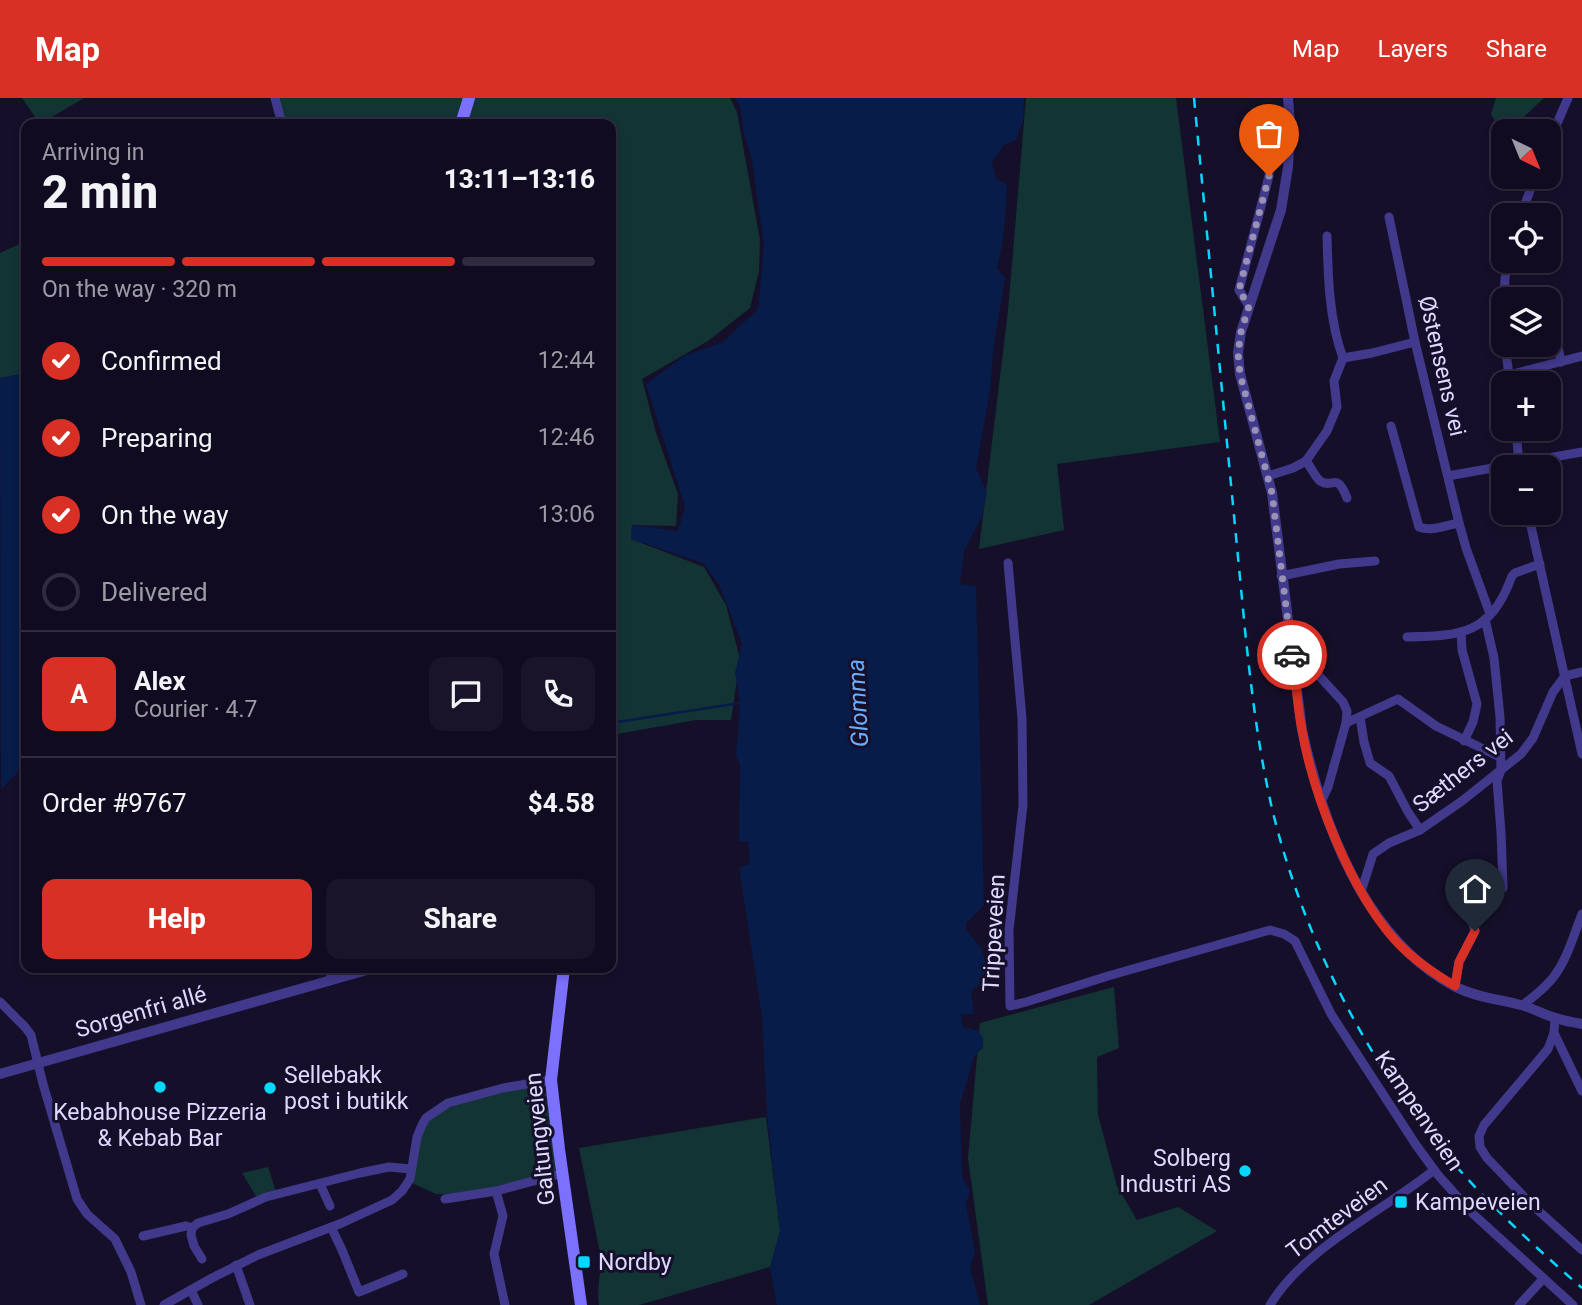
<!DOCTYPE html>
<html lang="en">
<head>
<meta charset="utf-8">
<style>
	body { margin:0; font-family:Roboto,sans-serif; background:#191429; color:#f1f3f6; height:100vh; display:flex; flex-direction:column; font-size:26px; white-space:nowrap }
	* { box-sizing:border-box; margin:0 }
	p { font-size:23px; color:#9c9ba5 }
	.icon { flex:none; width:38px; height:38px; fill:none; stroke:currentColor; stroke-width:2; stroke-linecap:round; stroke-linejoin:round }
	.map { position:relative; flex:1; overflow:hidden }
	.sheet { position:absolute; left:21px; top:21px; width:595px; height:854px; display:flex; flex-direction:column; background:#100b20; border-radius:14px; box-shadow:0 4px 10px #0003,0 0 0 2px #302b3e }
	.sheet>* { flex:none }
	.needle { width:46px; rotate:137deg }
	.fabs { position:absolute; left:1491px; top:21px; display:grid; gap:14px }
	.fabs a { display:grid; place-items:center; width:70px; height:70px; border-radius:14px; background:#100b20; box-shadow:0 4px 10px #0003,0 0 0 2px #302b3e; font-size:35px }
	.pin { position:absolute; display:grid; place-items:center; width:60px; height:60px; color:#fff; margin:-72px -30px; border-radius:50% 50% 50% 0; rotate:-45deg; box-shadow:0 0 7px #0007 }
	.pin .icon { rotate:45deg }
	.courier { position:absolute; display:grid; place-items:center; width:70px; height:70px; margin:-35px; border:5px solid #d93025; border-radius:50%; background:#fff; color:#222; box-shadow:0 2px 9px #0007 }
	.summary em { font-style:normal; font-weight:800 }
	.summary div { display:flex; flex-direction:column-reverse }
	.summary { display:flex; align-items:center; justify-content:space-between; height:119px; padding:0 21px }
	h1 { font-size:46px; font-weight:800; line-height:52px }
	.bar { display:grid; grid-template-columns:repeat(4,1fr); gap:10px 7px; align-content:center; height:84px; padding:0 21px }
	.bar i { height:9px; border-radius:5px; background:#302b3e }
	.bar .active { background:#d93025 }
	.bar p { grid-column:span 4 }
	.line { display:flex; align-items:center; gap:18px; padding:0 21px; border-top:2px solid #302b3e }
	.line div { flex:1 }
	.round { display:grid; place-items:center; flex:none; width:74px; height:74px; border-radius:14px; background:#191429 }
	ol { padding:0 21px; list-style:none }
	li { display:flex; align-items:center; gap:21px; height:77px }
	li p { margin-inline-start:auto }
	li .icon { padding:7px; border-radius:50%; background:#d93025; color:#fff; stroke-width:4 }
	li:last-child { color:#9c9ba5 }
	li i { width:38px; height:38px; border:4px solid #302b3e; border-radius:50% }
	.cta { display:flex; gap:14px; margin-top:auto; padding:14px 21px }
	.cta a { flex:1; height:80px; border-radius:14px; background:#d93025; color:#fff; font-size:28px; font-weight:800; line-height:80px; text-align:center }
	.cta a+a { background:#191429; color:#f1f3f6 }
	header { display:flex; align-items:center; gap:42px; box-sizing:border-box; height:98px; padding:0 35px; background:#d93025; color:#fff }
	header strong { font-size:33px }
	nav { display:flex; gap:38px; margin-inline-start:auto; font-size:24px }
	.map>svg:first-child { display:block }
	.green { fill:#123434 }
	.water { fill:#081c4a }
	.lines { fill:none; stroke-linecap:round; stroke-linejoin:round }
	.stream { stroke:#081c4a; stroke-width:2.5 }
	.minor { stroke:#41398b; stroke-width:9 }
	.tertiary { stroke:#41398b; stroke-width:10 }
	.secondary { stroke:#7c70ff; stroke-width:12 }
	.rail { stroke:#05d7ff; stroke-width:2.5; stroke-dasharray:10 9; stroke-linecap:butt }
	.done { stroke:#9992b4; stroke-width:7; stroke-dasharray:0 12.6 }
	.route { stroke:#d93025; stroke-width:9 }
	.poi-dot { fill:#05d7ff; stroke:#160f2a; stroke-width:2.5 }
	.labels { text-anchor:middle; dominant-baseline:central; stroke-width:6; stroke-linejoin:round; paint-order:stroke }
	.street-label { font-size:23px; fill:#dfd9ff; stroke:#160f2a }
	.poi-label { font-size:23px; fill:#dfd9ff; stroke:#160f2a; text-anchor:start }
	.water-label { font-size:24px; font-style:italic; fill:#67afff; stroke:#160f2a }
</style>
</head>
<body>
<header>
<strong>Map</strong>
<nav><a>Map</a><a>Layers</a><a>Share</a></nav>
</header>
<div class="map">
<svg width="1582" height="1207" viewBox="0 0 1582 1207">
	<rect width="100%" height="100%" fill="#160f2a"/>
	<g class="green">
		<polygon points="22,0 84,0 40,26"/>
		<polygon points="278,0 730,0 737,14 760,142 759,173 750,210 708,243 642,281 656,335 678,396 676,428 632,427 631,441 704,469 726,507 740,561 731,622 696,622 611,637 611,26 285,26"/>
		<polygon points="1026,0 1176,0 1220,344 1057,366 1064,432 979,451 1008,213"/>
		<polygon points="1496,0 1544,0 1509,33 1503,33 1503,37 1491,16"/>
		<polygon points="26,143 26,275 0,280 0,155"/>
		<polygon points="1114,889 1119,950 1097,959 1098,1017 1117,1088 1137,1122 1178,1109 1217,1133 1089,1207 988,1207 968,1060 980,925"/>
		<path d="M 538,989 L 547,996 L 557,1069 L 553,1074 L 491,1090 L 452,1096 L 436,1096 L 412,1085 C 415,1069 416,1051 421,1036 C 432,1002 507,993 538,989 Z"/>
		<polygon points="766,1019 780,1133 770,1169 639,1207 599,1207 598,1195 601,1160 579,1050"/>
		<polygon points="268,1069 276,1094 257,1100 242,1075"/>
	</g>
	<g class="water">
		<path d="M 735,0 L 1024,0 L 1023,23 L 1016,42 L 1004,47 L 992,64 L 996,81 L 1007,86 C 1006,115 1004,142 997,170 L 1005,180 L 994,246 L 990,293 L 976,370 L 987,395 L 982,418 L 964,453 L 960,486 L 976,488 L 984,807 L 966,825 L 967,833 L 982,851 L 988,877 L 971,894 L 974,916 L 961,917 L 963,931 L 970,930 L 978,933 L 983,940 L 983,950 L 974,958 L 960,1006 L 962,1080 L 970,1092 L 966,1106 L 975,1154 L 970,1169 L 980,1207 L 777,1207 L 770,1170 L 780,1133 L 767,1016 L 762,919 L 739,769 L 750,766 L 748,743 L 739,744 L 740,667 L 736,658 L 740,605 L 735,575 L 742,546 L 719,486 L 703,465 L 631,441 L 632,427 L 678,433 L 685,409 L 646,286 L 684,258 L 723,244 L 758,211 L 764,147 L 752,63 L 744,35 L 740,7 Z"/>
		<polygon points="26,275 26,656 16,676 1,691 0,280"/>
	</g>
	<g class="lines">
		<polyline class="stream" points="611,625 740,605"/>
		<g class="minor">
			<polyline points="275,0 282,26"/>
			<polyline points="1549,44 1568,0"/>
			<polyline points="1521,117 1535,79"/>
			<polyline points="1389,119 1415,244 1459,425 1466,450 1490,516"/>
			<polyline points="1504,201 1505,180 1509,163"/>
			<polyline points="1249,208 1239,192 1269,78 1270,43"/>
			<polyline points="1552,219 1561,264"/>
			<polyline points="1505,247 1510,285"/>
			<polyline points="1343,260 1372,255 1415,244"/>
			<polyline points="1509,277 1582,258"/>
			<path d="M 1391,328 L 1419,429 C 1431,434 1446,427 1459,425"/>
			<polyline points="1516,331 1519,367"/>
			<path d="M 1306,363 C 1311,369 1315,379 1320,383 C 1333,392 1336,372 1347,400"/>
			<path d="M 1268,378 L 1293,370 L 1306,363 L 1327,333 L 1337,309 L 1334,283 L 1343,260 C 1329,222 1328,178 1327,138"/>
			<polyline points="1448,378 1582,354"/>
			<polyline points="1528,415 1582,656"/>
			<polyline points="1008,465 1022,620 1023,707 1009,832 1010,908 1026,904 1108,878 1270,832 1284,836 1295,843 1331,916 1416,1047 1438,1077 1472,1115 1573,1207"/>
			<polyline points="1281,478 1339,466 1375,463"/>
			<polyline points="1461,534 1462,552 1477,606 1473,624 1464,643"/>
			<path d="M 1407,539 C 1464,538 1491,535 1512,478 L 1515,475 L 1540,466"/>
			<polyline points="1293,560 1302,563 1310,568 1343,604 1347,613 1346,625"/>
			<polyline points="1360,619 1364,644 1370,665 1389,678 1408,714 1420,732"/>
			<polyline points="1321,704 1328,689 1346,625 1398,601 1436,628 1500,659"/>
			<polyline points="1361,794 1373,756 1389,745 1420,732 1462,703 1521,656 1533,640 1553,594 1565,578 1582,574"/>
			<polyline points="329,870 332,882"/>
			<polyline points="1455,888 1459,864 1475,833 1466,804 1479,795 1503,790 1501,734 1497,683 1501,672 1500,619 1494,560 1485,521"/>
			<polyline points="0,904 25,929 31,937 43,986 77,1101 87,1116 115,1141 131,1174 141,1207"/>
			<path d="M 1523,907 C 1534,898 1547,889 1555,877 C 1568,859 1574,836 1582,816"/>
			<polyline points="1555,920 1554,935 1548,951 1484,1027 1479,1038 1480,1049 1487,1060 1531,1106 1582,1152"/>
			<polyline points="1554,935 1582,993"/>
			<polyline points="320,1086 330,1108"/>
			<polyline points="496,1093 503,1118 494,1156 505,1207"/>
			<polyline points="445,1101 496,1093 563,1075"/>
			<polyline points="331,1129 342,1152 359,1194 403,1176"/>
			<polyline points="143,1138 186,1128 192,1130"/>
			<polyline points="202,1161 194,1148 191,1137 192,1130 198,1125 228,1116 266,1099 360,1075 389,1069 411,1071"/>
			<polyline points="236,1167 250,1207"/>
			<polyline points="191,1192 198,1207"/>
			<polyline points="164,1207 212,1180 258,1157 342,1125 392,1102 402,1093 410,1081 417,1039 422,1027 426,1020 448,1005 503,990 551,982"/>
			<path d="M 1270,1207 C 1305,1149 1382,1114 1434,1072"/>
			<polyline points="1519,1207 1543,1181"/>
		</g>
		<g class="tertiary">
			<path d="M 1288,0 L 1290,26 L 1288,69 L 1281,112 L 1241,234 L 1238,255 L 1240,276 L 1272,395 L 1302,632 C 1323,726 1364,840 1454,888 C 1475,899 1498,901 1521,907 C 1533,910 1544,917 1556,920 C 1564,923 1573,924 1582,926"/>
			<polyline points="0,976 374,870"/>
		</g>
		<g class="secondary">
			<polyline points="461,26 469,0"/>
			<polyline points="564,870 551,982 559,1051 581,1207"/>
		</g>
		<path class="rail" d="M 1194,0 C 1206,125 1218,251 1230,376 C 1235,428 1240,480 1245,532 C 1251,590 1258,648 1271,706 C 1286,771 1310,835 1340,895 C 1373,961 1415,1023 1464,1077 C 1501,1118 1541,1154 1582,1190"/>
	</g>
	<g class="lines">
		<polyline class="done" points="1269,78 1239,192 1249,208 1241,234 1238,255 1240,276 1272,395 1292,557"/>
		<path class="route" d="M 1292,557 C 1296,582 1297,608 1302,632 C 1313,697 1351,793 1395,842 C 1412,861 1433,875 1455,888 L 1459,864 L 1475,833"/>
	</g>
	<g class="poi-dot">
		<circle cx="160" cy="989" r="7"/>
		<circle cx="270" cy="990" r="7"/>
		<circle cx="1245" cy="1073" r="7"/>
		<rect x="1394" y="1097" width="14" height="14" rx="3.5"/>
		<rect x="577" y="1157" width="14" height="14" rx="3.5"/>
	</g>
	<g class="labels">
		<g class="street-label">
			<text transform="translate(1442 268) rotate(77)">Østensens vei</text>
			<text transform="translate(1463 673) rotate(-38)">Sæthers vei</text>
			<text transform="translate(994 835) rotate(-87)">Trippeveien</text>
			<text transform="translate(141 914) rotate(-16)">Sorgenfri allé</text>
			<text transform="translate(1419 1013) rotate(56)">Kampenveien</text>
			<text transform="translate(540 1041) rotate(-96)">Galtungveien</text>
			<text transform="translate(1337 1120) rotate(-37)">Tomteveien</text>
		</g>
		<g class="poi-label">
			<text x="284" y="977">Sellebakk<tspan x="284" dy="26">post i butikk</tspan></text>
			<text x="160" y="1014" text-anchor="middle">Kebabhouse Pizzeria<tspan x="160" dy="26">&amp; Kebab Bar</tspan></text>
			<text x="1231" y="1060" text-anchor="end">Solberg<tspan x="1231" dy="26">Industri AS</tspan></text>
			<text x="1415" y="1104">Kampeveien</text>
			<text x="598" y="1164">Nordby</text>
		</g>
		<g class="water-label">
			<text transform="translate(858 605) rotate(-93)">Glomma</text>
		</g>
	</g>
</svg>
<div class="fabs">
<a><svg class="needle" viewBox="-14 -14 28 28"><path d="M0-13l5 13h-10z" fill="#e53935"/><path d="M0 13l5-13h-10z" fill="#9c9ba5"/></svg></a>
<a><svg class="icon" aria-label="locate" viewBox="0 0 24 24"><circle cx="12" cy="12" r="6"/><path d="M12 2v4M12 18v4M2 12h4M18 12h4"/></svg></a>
<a><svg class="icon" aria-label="layers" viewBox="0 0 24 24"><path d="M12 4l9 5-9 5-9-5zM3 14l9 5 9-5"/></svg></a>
<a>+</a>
<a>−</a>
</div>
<div class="pin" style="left:1269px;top:78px;background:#ea580c"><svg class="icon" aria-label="bag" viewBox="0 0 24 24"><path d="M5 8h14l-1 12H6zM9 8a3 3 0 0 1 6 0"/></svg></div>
<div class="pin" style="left:1475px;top:833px;background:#1f2937"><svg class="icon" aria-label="home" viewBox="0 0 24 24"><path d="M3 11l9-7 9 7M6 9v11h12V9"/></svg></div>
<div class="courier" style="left:1292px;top:557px"><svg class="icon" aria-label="car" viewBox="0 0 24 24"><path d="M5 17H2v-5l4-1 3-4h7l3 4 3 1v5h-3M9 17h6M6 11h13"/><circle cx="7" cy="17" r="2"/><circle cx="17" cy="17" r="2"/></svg></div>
<section class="sheet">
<div class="summary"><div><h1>2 min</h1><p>Arriving in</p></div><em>13:11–13:16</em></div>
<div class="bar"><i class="active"></i><i class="active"></i><i class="active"></i><i></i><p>On the way · 320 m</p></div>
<ol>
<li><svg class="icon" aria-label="check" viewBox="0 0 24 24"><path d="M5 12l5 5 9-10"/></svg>Confirmed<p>12:44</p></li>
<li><svg class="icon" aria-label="check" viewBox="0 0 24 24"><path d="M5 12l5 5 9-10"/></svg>Preparing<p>12:46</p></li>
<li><svg class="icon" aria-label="check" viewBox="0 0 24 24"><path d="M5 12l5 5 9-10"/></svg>On the way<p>13:06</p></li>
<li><i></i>Delivered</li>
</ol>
<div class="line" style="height:126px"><b class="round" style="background:#d93025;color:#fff">A</b><div><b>Alex</b><p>Courier · 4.7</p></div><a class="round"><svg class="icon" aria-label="chat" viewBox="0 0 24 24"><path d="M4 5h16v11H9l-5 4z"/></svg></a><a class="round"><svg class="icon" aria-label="phone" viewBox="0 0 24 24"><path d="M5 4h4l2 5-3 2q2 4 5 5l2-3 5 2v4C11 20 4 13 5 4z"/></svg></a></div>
<div class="line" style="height:91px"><div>Order #9767</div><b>$4.58</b></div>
<div class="cta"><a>Help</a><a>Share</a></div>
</section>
</div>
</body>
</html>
